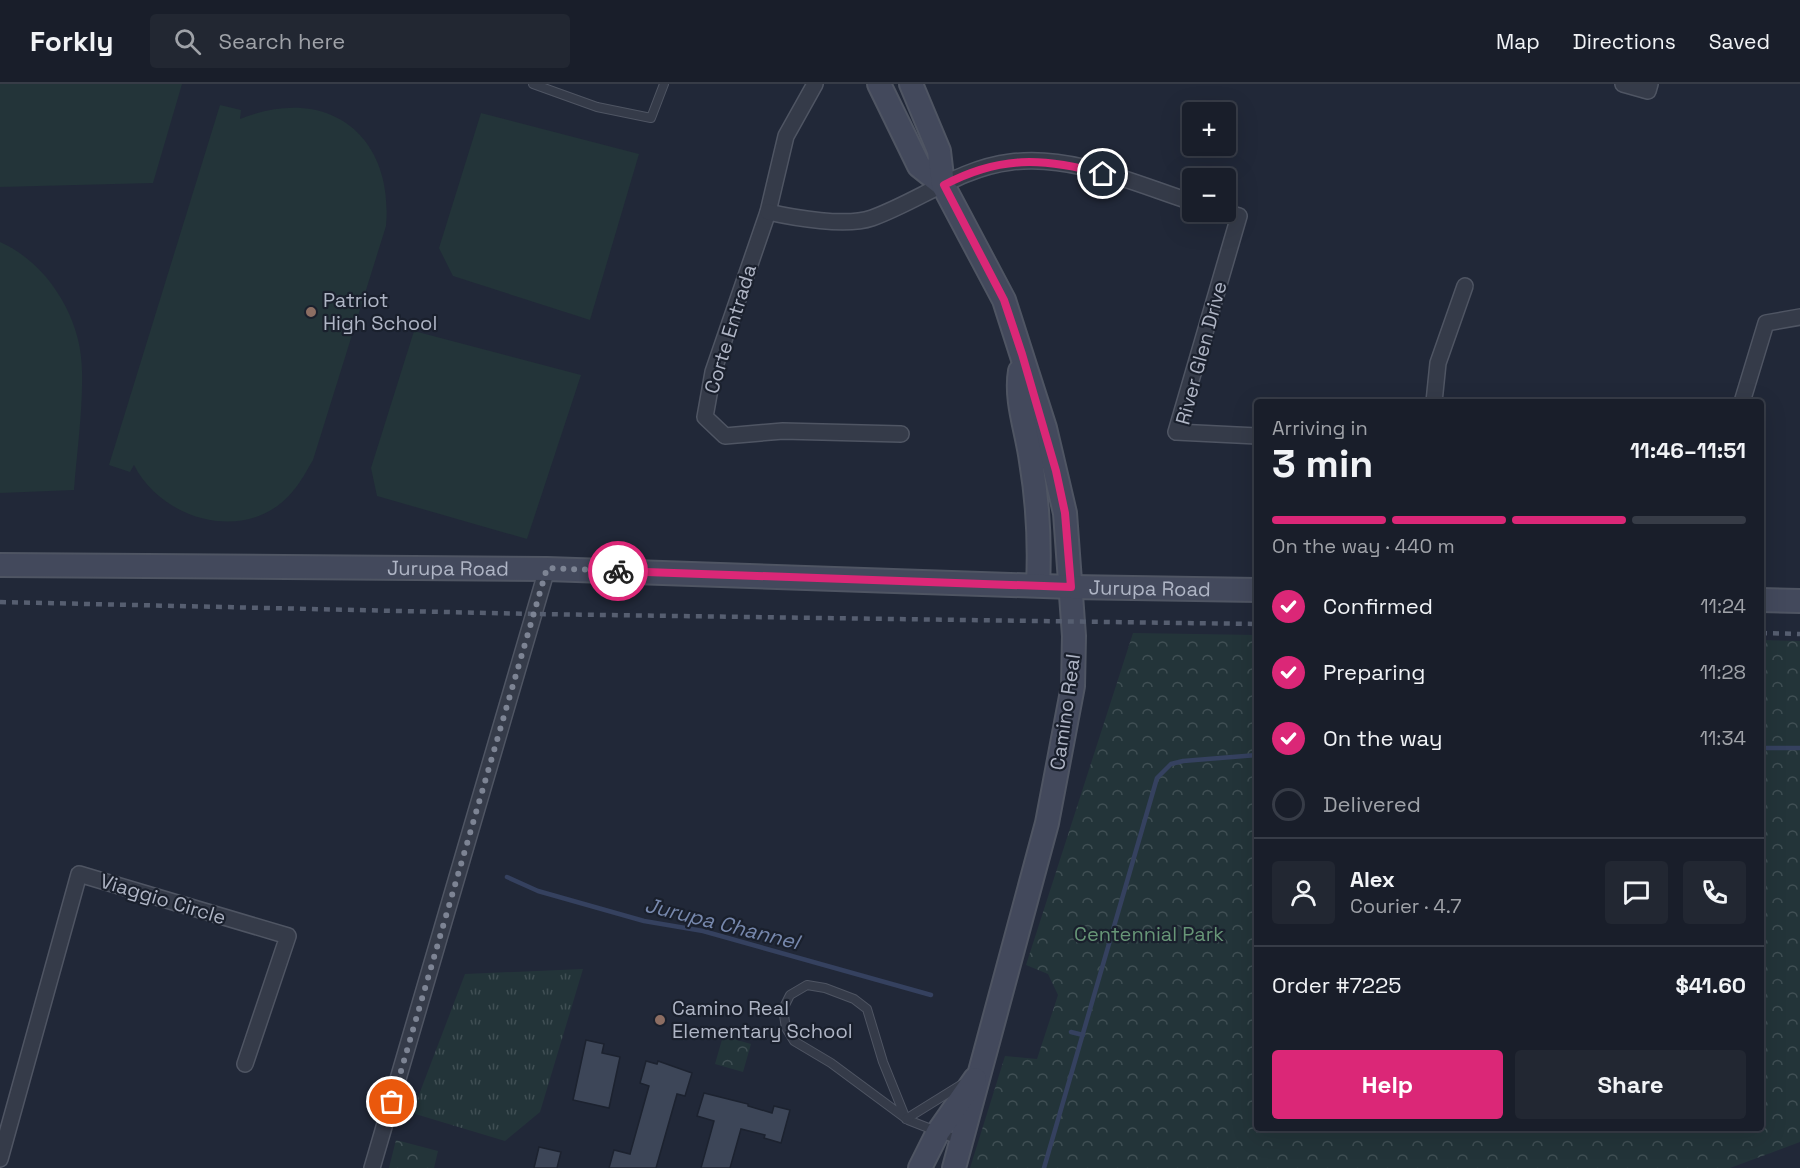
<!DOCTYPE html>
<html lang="en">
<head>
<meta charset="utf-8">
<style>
	body { margin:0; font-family:"Space Grotesk",sans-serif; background:#222732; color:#f1f3f6; height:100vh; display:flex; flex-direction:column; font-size:22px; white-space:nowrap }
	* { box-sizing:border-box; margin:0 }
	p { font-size:20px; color:#9fa2a8 }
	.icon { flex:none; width:33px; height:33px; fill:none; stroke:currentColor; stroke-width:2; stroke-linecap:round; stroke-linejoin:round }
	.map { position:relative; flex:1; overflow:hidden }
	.drawer { position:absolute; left:1254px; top:315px; width:510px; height:732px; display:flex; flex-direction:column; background:#191e2a; border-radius:6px; box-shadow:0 6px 24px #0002,0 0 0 2px #373c47 }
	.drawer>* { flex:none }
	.buttons { position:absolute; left:1182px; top:18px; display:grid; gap:12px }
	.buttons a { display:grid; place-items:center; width:54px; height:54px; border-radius:6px; background:#191e2a; box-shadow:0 6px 24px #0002,0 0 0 2px #373c47; font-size:30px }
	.pin { position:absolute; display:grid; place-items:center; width:51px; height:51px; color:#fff; margin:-26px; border:3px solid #fff; border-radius:50%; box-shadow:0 2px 6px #0007 }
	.courier { position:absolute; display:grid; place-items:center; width:60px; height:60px; margin:-30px; border:4px solid #db2777; border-radius:50%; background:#fff; color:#222; box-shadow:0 2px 8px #0007 }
	.summary em { font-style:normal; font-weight:700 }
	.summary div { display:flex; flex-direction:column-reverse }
	.summary { display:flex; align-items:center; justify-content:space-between; height:102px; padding:0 18px }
	h1 { font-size:39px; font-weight:700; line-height:45px }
	.bar { display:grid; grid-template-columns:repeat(4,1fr); gap:9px 6px; align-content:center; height:72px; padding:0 18px }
	.bar i { height:8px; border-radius:4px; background:#373c47 }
	.bar .active { background:#db2777 }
	.bar p { grid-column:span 4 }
	.line { display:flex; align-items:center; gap:15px; padding:0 18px; border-top:2px solid #373c47 }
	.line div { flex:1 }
	.round { display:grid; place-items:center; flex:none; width:63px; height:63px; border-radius:6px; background:#222732 }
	ol { padding:0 18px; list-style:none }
	li { display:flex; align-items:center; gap:18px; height:66px }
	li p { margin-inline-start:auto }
	li .icon { padding:6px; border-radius:50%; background:#db2777; color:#fff; stroke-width:4 }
	li:last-child { color:#9fa2a8 }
	li i { width:33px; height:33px; border:3px solid #373c47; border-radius:50% }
	.cta { display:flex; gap:12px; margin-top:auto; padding:12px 18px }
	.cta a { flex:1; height:69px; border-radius:6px; background:#db2777; color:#fff; font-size:24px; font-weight:700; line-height:69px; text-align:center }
	.cta a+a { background:#222732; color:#f1f3f6 }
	header { display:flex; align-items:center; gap:36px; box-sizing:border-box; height:84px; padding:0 30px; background:#191e2a; border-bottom:2px solid #373c47 }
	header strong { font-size:28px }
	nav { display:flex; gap:33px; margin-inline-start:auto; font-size:21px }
	.search { width:420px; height:54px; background:#222732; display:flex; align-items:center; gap:15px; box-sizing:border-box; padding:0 21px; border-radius:6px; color:#9fa2a8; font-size:22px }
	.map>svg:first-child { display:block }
	.grass { fill:url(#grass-tufts) }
	.park { fill:url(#park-crowns) }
	.pitch { fill:#233439 }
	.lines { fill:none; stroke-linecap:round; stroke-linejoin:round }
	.stream { stroke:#35415f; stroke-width:4.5 }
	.building { fill:#3d4658; stroke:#1c222f; stroke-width:1.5 }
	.lane-casing { stroke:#4f5563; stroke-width:10 }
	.street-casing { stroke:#4f5563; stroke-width:18 }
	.secondary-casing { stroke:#4f5563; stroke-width:26 }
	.lane { stroke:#353b49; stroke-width:8 }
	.street { stroke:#353b49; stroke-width:15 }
	.secondary { stroke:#43495c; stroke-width:22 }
	.rail { stroke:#565e70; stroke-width:4.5; stroke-dasharray:6 6; stroke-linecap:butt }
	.done { stroke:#7d8494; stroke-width:6; stroke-dasharray:0 10.8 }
	.route { stroke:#db2777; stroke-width:8 }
	.education-dot { fill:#8d6e63; stroke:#1a202d; stroke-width:2 }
	.labels { text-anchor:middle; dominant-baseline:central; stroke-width:4.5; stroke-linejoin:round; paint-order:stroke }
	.poi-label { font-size:20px; fill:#afb5c5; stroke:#1a202d; text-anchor:start }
	.street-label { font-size:20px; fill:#afb5c5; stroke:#1a202d }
	.park-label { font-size:20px; fill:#679677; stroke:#1a202d }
	.water-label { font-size:21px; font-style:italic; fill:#7788ad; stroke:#1a202d }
</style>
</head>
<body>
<header>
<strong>Forkly</strong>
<div class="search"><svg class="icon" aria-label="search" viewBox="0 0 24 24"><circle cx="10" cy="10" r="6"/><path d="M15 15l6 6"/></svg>Search here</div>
<nav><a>Map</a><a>Directions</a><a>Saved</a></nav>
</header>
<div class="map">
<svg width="1800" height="1084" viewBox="0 0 1800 1084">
	<defs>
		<pattern id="grass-tufts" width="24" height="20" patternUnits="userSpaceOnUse" patternTransform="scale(1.5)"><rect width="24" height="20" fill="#233439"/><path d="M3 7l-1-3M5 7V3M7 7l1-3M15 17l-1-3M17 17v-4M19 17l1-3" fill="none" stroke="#404f54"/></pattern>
		<pattern id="park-crowns" width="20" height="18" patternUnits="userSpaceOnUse" patternTransform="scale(1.5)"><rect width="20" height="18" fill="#233439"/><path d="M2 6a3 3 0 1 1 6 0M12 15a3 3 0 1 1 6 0" fill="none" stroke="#404f54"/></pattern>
	</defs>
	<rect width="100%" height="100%" fill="#212838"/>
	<polygon class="grass" points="583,885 540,1028 505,1057 412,1029 465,890"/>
	<g class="park">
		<polygon points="1133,549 1257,551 1257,1044 1761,1044 1761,556 1800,557 1800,1058 1730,1084 970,1084 1005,972 1037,975 1058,911 1048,890 1026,881"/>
		<polygon points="723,952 751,960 743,988 715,980"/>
		<polygon points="396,1056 438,1067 434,1084 389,1084"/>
	</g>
	<g class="pitch">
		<polygon points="0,0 182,0 153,99 0,103"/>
		<path d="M 220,21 L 241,26 L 240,35 C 327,0 394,50 386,142 L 313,376 C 307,386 301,398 293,407 C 249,461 163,438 134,381 L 130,388 L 109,381 Z"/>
		<polygon points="481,29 639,70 590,236 453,192 439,164"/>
		<path d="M 0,158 C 48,179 82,235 82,287 C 83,326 77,367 74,406 L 0,409 Z"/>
		<polygon points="414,247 581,291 527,455 377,412 371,384"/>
	</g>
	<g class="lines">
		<g class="stream">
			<polyline points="1761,664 1800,664"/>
			<polyline points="507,793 538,807 644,837 703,847 931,911"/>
			<polyline points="1071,948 1083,951"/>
			<polyline points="1044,1084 1157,694 1171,680 1183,677 1257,671"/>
		</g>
	</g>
	<g class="building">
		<polygon points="586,956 604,960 602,969 620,973 609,1024 573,1016"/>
		<polygon points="646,977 657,980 658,977 692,989 685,1012 677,1010 656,1084 609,1084 614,1066 630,1070 649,1002 640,999"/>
		<polygon points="704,1009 748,1020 748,1022 772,1029 774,1022 790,1026 781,1059 764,1054 765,1051 741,1045 730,1084 701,1084 714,1037 697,1032"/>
		<polygon points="539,1063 561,1068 557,1084 534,1084"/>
	</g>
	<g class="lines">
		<defs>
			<g id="lane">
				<polyline points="533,0 597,23 651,34 664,0"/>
				<polyline points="906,1035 883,978 867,925 854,915 825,904 807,901 790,911 783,925 786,944 794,957 831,979 908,1036 959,1056"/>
				<polyline points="906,1035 964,999"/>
			</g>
			<g id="street">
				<polyline points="815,0 786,52 768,128 713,288 705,333 725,352 783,347 901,350"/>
				<polyline points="1623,0 1648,7 1650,0"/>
				<path d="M 768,128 C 795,134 846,143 872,134 C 919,117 960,84 1011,78 C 1072,70 1136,100 1192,118"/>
				<polyline points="1224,128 1239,132 1176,348 1257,352"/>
				<polyline points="1434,318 1438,279 1465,202"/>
				<polyline points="1742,318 1766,239 1800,233"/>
				<polyline points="0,1075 79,790 288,852 245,980"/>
				<polyline points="372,1084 547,485"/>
			</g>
			<g id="secondary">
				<polyline points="879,0 919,82 943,101"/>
				<polyline points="911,0 939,67 943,101 1004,216 1045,344 1065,429 1074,552 1073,602 1047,739 954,1084"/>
				<path d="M 1020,287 C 1015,316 1027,347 1031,377 C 1038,419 1040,460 1038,501"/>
				<path id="s1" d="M 0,481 L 547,485 L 1071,503 L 1257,506"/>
				<polyline points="1761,516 1800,517"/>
				<polyline points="920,1084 938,1048 975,995"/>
			</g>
		</defs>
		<use href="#lane" class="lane-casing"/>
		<use href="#street" class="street-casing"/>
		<use href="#secondary" class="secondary-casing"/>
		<use href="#lane" class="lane"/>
		<use href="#street" class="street"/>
		<use href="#secondary" class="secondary"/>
		<g class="rail">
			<polyline points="0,518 534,530 1257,540"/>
			<polyline points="1761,549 1800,550"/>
		</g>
	</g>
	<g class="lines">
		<polyline class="done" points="392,1018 547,484 618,487"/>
		<path class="route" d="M 618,487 L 1071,503 L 1065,429 L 1056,387 L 1022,270 L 1004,216 L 944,101 C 999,72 1043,73 1103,90"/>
	</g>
	<g class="education-dot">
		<circle cx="311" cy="228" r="6"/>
		<circle cx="660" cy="936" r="6"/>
	</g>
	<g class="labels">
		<g class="poi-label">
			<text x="323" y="216">Patriot<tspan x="323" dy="23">High School</tspan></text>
			<text x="672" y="924">Camino Real<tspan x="672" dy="23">Elementary School</tspan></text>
		</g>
		<g class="street-label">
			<text transform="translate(730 245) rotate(-73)">Corte Entrada</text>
			<text transform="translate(1201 269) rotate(-75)">River Glen Drive</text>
			<text stroke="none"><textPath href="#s1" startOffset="448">Jurupa Road</textPath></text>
			<text stroke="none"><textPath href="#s1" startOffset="1150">Jurupa Road</textPath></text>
			<text transform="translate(1065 628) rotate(-82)">Camino Real</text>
			<text transform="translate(163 815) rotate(17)">Viaggio Circle</text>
		</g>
		<g class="park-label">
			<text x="1149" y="850">Centennial Park</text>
		</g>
		<g class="water-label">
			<text transform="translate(722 839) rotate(14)">Jurupa Channel</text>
		</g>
	</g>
</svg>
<div class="buttons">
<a>+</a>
<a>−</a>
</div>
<div class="pin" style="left:392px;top:1018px;background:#ea580c"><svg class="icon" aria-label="bag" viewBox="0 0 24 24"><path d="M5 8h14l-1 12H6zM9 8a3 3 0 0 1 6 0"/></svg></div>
<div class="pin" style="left:1103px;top:90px;background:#1f2937"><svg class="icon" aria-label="home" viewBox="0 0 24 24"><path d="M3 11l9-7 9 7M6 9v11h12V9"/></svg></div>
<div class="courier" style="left:618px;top:487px"><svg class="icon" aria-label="bike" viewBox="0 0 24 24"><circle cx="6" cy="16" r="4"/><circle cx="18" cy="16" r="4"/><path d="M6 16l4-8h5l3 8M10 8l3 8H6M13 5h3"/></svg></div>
<section class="drawer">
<div class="summary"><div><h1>3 min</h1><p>Arriving in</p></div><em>11:46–11:51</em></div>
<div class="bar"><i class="active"></i><i class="active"></i><i class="active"></i><i></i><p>On the way · 440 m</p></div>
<ol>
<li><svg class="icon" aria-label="check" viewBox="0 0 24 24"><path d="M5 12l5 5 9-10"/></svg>Confirmed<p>11:24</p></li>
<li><svg class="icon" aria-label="check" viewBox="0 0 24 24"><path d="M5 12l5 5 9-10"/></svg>Preparing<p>11:28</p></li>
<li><svg class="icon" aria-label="check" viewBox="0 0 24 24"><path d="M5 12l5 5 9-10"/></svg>On the way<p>11:34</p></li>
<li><i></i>Delivered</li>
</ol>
<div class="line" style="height:108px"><a class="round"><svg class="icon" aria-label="person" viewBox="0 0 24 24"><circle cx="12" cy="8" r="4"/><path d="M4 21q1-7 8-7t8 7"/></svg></a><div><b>Alex</b><p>Courier · 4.7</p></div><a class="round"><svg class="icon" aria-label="chat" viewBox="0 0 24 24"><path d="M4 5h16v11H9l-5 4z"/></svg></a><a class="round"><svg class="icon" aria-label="phone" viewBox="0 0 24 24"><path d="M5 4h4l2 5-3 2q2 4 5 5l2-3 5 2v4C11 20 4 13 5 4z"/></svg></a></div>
<div class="line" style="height:78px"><div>Order #7225</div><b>$41.60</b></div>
<div class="cta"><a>Help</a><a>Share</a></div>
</section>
</div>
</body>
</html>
